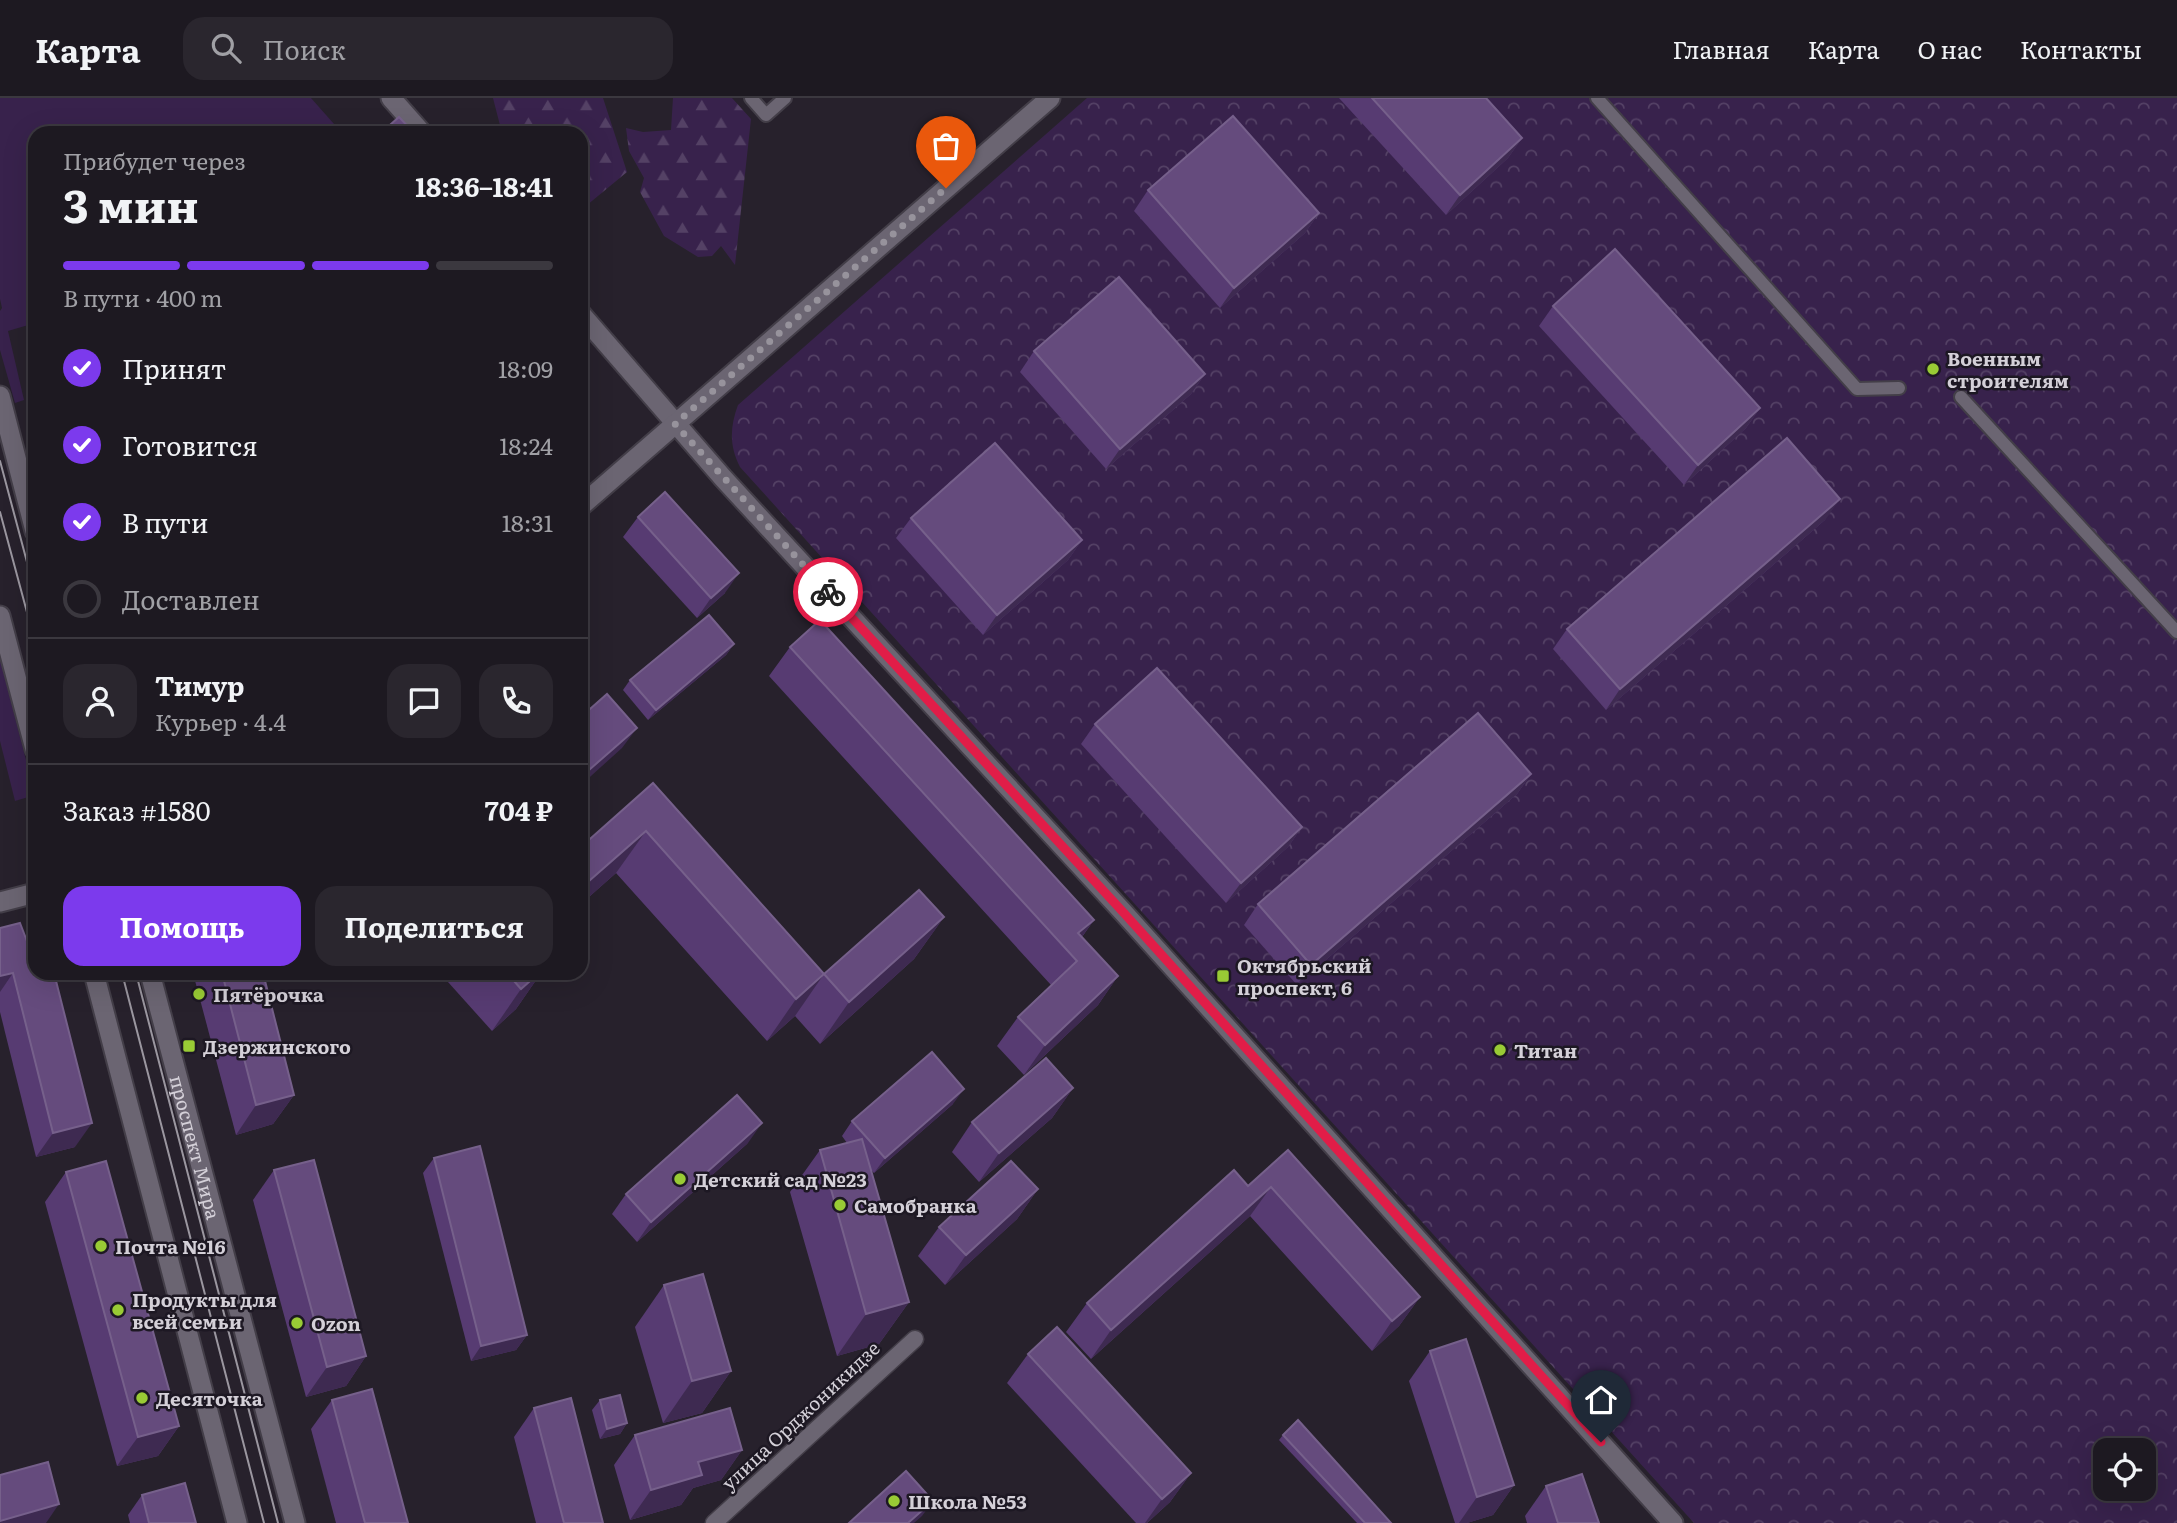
<!DOCTYPE html>
<html lang="ru">
<head>
<meta charset="utf-8">
<style>
	body { margin:0; font-family:Literata,serif; background:#2a262e; color:#f1f3f6; height:100vh; display:flex; flex-direction:column; font-size:26px; white-space:nowrap }
	* { box-sizing:border-box; margin:0 }
	p { font-size:23px; color:#a0a0a5 }
	.icon { flex:none; width:38px; height:38px; fill:none; stroke:currentColor; stroke-width:2; stroke-linecap:round; stroke-linejoin:round }
	.map { position:relative; flex:1; overflow:hidden }
	.details { position:absolute; left:28px; top:28px; width:560px; height:854px; display:flex; flex-direction:column; background:#1d1921; border-radius:21px; box-shadow:0 7px 28px #0002,0 0 0 2px #3b383f }
	.details>* { flex:none }
	.controls { position:absolute; left:2093px; top:1340px; display:grid; gap:14px }
	.controls a { display:grid; place-items:center; width:63px; height:63px; border-radius:14px; background:#1d1921; box-shadow:0 7px 28px #0002,0 0 0 2px #3b383f; font-size:35px }
	.pin { position:absolute; display:grid; place-items:center; width:60px; height:60px; color:#fff; margin:-72px -30px; border-radius:50% 50% 50% 0; rotate:-45deg; box-shadow:0 0 7px #0007 }
	.pin .icon { rotate:45deg }
	.courier { position:absolute; display:grid; place-items:center; width:70px; height:70px; margin:-35px; border:5px solid #e11d48; border-radius:50%; background:#fff; color:#222; box-shadow:0 2px 9px #0007 }
	.summary em { font-style:normal; font-weight:700 }
	.summary div { display:flex; flex-direction:column-reverse }
	.summary { display:flex; align-items:center; justify-content:space-between; height:119px; padding:0 35px }
	h1 { font-size:46px; font-weight:700; line-height:52px }
	.bar { display:grid; grid-template-columns:repeat(4,1fr); gap:10px 7px; align-content:center; height:84px; padding:0 35px }
	.bar i { height:9px; border-radius:5px; background:#3b383f }
	.bar .active { background:#7c3aed }
	.bar p { grid-column:span 4 }
	.line { display:flex; align-items:center; gap:18px; padding:0 35px; border-top:2px solid #3b383f }
	.line div { flex:1 }
	.round { display:grid; place-items:center; flex:none; width:74px; height:74px; border-radius:21px; background:#2a262e }
	ol { padding:0 35px; list-style:none }
	li { display:flex; align-items:center; gap:21px; height:77px }
	li p { margin-inline-start:auto }
	li .icon { padding:7px; border-radius:50%; background:#7c3aed; color:#fff; stroke-width:4 }
	li:last-child { color:#a0a0a5 }
	li i { width:38px; height:38px; border:4px solid #3b383f; border-radius:50% }
	.cta { display:flex; gap:14px; margin-top:auto; padding:14px 35px }
	.cta a { flex:1; height:80px; border-radius:21px; background:#7c3aed; color:#fff; font-size:28px; font-weight:700; line-height:80px; text-align:center }
	.cta a+a { background:#2a262e; color:#f1f3f6 }
	header { display:flex; align-items:center; gap:42px; box-sizing:border-box; height:98px; padding:0 35px; background:#1d1921; border-bottom:2px solid #3b383f }
	header strong { font-size:33px }
	nav { display:flex; gap:38px; margin-inline-start:auto; font-size:24px }
	.search { width:490px; height:63px; background:#2a262e; display:flex; align-items:center; gap:18px; box-sizing:border-box; padding:0 24px; border-radius:21px; color:#a0a0a5; font-size:26px }
	.map>svg:first-child { display:block }
	.green { fill:#38224c }
	.forest { fill:url(#forest-firs) }
	.park { fill:url(#park-crowns); fill-rule:evenodd }
	.lines { fill:none; stroke-linecap:round; stroke-linejoin:round }
	.pedestrian-casing { stroke:#433e48; stroke-width:16 }
	.minor-casing { stroke:#433e48; stroke-width:19 }
	.tertiary-casing { stroke:#433e48; stroke-width:23 }
	.secondary-casing { stroke:#433e48; stroke-width:23 }
	.pedestrian { stroke:#6b6572; stroke-width:12 }
	.minor { stroke:#6b6572; stroke-width:16 }
	.tertiary { stroke:#6b6572; stroke-width:19 }
	.secondary { stroke:#6b6572; stroke-width:19 }
	.tram { stroke:#9b97a0; stroke-width:2 }
	.wall { fill:#573b72 }
	.shaded-wall { fill:#3e2a51 }
	.building { fill:#654b7d; stroke:#76608b; stroke-width:2 }
	.done { stroke:#97939c; stroke-width:7; stroke-dasharray:0 12.6 }
	.route { stroke:#e11d48; stroke-width:9 }
	.poi-dot { fill:#99cb35; stroke:#1d1823; stroke-width:2.5 }
	.labels { text-anchor:middle; dominant-baseline:central; stroke-width:5; stroke-linejoin:round; paint-order:stroke }
	.poi-label { font-size:19px; font-weight:bold; fill:#d4d0d8; stroke:#1d1823; text-anchor:start }
	.street-label { font-size:19px; fill:#d4d0d8; stroke:#1d1823 }
</style>
</head>
<body>
<header>
<strong>Карта</strong>
<div class="search"><svg class="icon" aria-label="search" viewBox="0 0 24 24"><circle cx="10" cy="10" r="6"/><path d="M15 15l6 6"/></svg>Поиск</div>
<nav><a>Главная</a><a>Карта</a><a>О нас</a><a>Контакты</a></nav>
</header>
<div class="map">
<svg width="2177" height="1425" viewBox="0 0 2177 1425">
	<defs>
		<pattern id="forest-firs" width="22" height="20" patternUnits="userSpaceOnUse" patternTransform="scale(1.75)"><rect width="22" height="20" fill="#38224c"/><path d="M5 1l3.5 6h-7zM16 11l3.5 6h-7z" fill="#544165"/></pattern>
		<pattern id="park-crowns" width="20" height="18" patternUnits="userSpaceOnUse" patternTransform="scale(1.75)"><rect width="20" height="18" fill="#38224c"/><path d="M2 6a3 3 0 1 1 6 0M12 15a3 3 0 1 1 6 0" fill="none" stroke="#544165"/></pattern>
	</defs>
	<rect width="100%" height="100%" fill="#27212c"/>
	<g class="green">
		<polygon points="0,0 311,0 342,35 35,35 35,225 8,233 24,302 15,305 0,252 0,213 2,210 0,201"/>
		<polygon points="0,561 35,697 15,703 0,643"/>
	</g>
	<g class="forest">
		<polygon points="493,0 603,0 627,74 581,112 581,35 502,35"/>
		<polygon points="673,0 732,0 751,21 735,167 721,148 712,158 698,159 664,138 640,94 644,80 629,53 626,30 643,34 671,32"/>
	</g>
	<path class="park" d="M 1087,0 L 2177,0 L 2177,1425 L 1694,1425 L 740,369 C 729,347 730,329 738,307 ZM 2105,1353 L 2144,1353 L 2144,1391 L 2105,1391 Z"/>
	<g class="lines">
		<defs>
			<g id="pedestrian">
				<polyline points="751,0 766,17 785,0"/>
				<polyline points="1597,0 1857,291 1899,290"/>
				<polyline points="1961,299 2177,534"/>
			</g>
			<polyline id="minor" points="714,1425 915,1241"/>
			<g id="tertiary">
				<polyline points="391,0 422,35"/>
				<polyline points="581,216 723,380 1123,814 1673,1425"/>
				<polyline points="0,298 35,433"/>
				<polyline points="0,518 35,651"/>
			</g>
			<g id="secondary">
				<polyline points="581,408 1050,0"/>
				<polyline points="0,804 35,795"/>
				<polyline points="94,875 237,1425"/>
				<path id="s1" d="M 150,875 L 295,1425"/>
			</g>
		</defs>
		<use href="#pedestrian" class="pedestrian-casing"/>
		<use href="#minor" class="minor-casing"/>
		<use href="#tertiary" class="tertiary-casing"/>
		<use href="#secondary" class="secondary-casing"/>
		<use href="#pedestrian" class="pedestrian"/>
		<use href="#minor" class="minor"/>
		<use href="#tertiary" class="tertiary"/>
		<use href="#secondary" class="secondary"/>
		<g class="tram">
			<polyline points="0,363 35,494"/>
			<polyline points="0,414 35,544"/>
			<polyline points="122,875 264,1425"/>
			<polyline points="136,875 278,1425"/>
		</g>
	</g>
	<g class="wall">
		<polygon points="1339,0 1486,0 1522,40 1508,60 1446,117"/>
		<polygon points="1148,92 1319,115 1305,135 1220,210 1134,113"/>
		<polygon points="1553,208 1760,310 1746,330 1684,387 1539,228"/>
		<polygon points="1034,253 1205,276 1191,296 1106,371 1020,274"/>
		<polygon points="638,419 725,495 697,520 623,439"/>
		<polygon points="911,420 1082,442 1068,462 983,537 896,440"/>
		<polygon points="1826,421 1606,612 1553,551 1567,531"/>
		<polygon points="734,546 726,557 648,622 623,592 630,582"/>
		<polygon points="790,549 1094,822 1082,839 1118,878 1098,907 1024,977 997,948 1018,919 1051,887 769,578"/>
		<polygon points="1095,626 1302,729 1288,749 1226,805 1081,646"/>
		<polygon points="1531,676 1517,696 1297,887 1244,827 1258,806"/>
		<polygon points="653,685 824,876 944,819 914,861 820,946 795,918 767,943 616,775 581,806 581,749"/>
		<polygon points="0,830 75,1049 36,1059 0,914"/>
		<polygon points="193,875 263,875 294,997 273,1026 236,1037"/>
		<polygon points="454,875 541,875 516,911 492,933 448,884"/>
		<polygon points="1073,990 1052,1020 979,1084 952,1054 972,1024"/>
		<polygon points="953,1006 874,1075 871,1072 909,1204 879,1246 837,1258 790,1094 820,1052 847,1045 842,1038 852,1023"/>
		<polygon points="748,1045 637,1144 612,1116 626,1096"/>
		<polygon points="1288,1052 1420,1199 1399,1228 1372,1253 1250,1118 1091,1261 1066,1234 1087,1205 1248,1088"/>
		<polygon points="434,1060 527,1237 516,1252 471,1263 423,1075"/>
		<polygon points="274,1072 366,1258 346,1288 306,1299 253,1102"/>
		<polygon points="66,1074 179,1328 158,1358 117,1368 45,1104"/>
		<polygon points="1038,1091 1017,1121 945,1187 918,1158 939,1129"/>
		<polygon points="664,1187 731,1273 702,1315 663,1325 635,1229"/>
		<polygon points="1430,1253 1514,1387 1493,1417 1467,1425 1455,1425 1409,1283"/>
		<polygon points="1028,1256 1191,1375 1170,1404 1147,1425 1136,1425 1007,1285"/>
		<polygon points="332,1302 408,1425 336,1425 311,1331"/>
		<polygon points="600,1302 627,1325 620,1336 600,1341 592,1312"/>
		<polygon points="534,1310 603,1425 536,1425 514,1339"/>
		<polygon points="635,1337 742,1352 721,1382 693,1390 681,1407 630,1422 614,1367"/>
		<polygon points="1283,1337 1391,1425 1357,1425 1279,1342"/>
		<polygon points="1546,1388 1599,1425 1527,1425 1525,1418"/>
		<polygon points="142,1397 196,1425 130,1425 128,1417"/>
	</g>
	<g class="shaded-wall">
		<polygon points="1522,40 1508,60 1446,117 1460,97"/>
		<polygon points="1319,115 1305,135 1220,210 1234,190"/>
		<polygon points="1205,276 1191,296 1106,371 1120,351"/>
		<polygon points="1760,310 1746,330 1684,387 1698,367"/>
		<polygon points="1840,401 1826,421 1606,612 1620,591"/>
		<polygon points="1082,442 1068,462 983,537 997,517"/>
		<polygon points="739,475 725,495 697,520 711,500"/>
		<polygon points="734,546 726,557 648,622 656,612"/>
		<polygon points="637,630 622,650 581,687 581,679"/>
		<polygon points="1531,676 1517,696 1297,887 1311,867"/>
		<polygon points="1302,729 1288,749 1226,805 1241,785"/>
		<polygon points="646,733 616,775 581,806 581,790"/>
		<polygon points="944,819 914,861 820,946 849,904"/>
		<polygon points="1094,822 1073,851 1078,835"/>
		<polygon points="13,875 0,894 0,878"/>
		<polygon points="539,875 541,875 516,911 492,933 521,891"/>
		<polygon points="824,876 795,918 767,943 796,901"/>
		<polygon points="1118,878 1098,907 1024,977 1045,947"/>
		<polygon points="1073,990 1052,1020 979,1084 999,1055"/>
		<polygon points="964,991 953,1006 874,1075 885,1060"/>
		<polygon points="294,997 273,1026 236,1037 256,1007"/>
		<polygon points="92,1025 75,1049 36,1059 53,1035"/>
		<polygon points="762,1025 748,1045 637,1144 651,1124"/>
		<polygon points="1271,1089 1250,1118 1091,1261 1111,1232"/>
		<polygon points="1038,1091 1017,1121 945,1187 966,1157"/>
		<polygon points="1420,1199 1399,1228 1372,1253 1392,1223"/>
		<polygon points="909,1204 879,1246 837,1258 866,1216"/>
		<polygon points="527,1237 516,1252 471,1263 481,1248"/>
		<polygon points="366,1258 346,1288 306,1299 327,1269"/>
		<polygon points="731,1273 702,1315 663,1325 692,1283"/>
		<polygon points="627,1325 620,1336 600,1341 607,1331"/>
		<polygon points="179,1328 158,1358 117,1368 138,1339"/>
		<polygon points="742,1352 721,1382 693,1390 681,1407 630,1422 651,1392 698,1364"/>
		<polygon points="1191,1375 1170,1404 1147,1425 1145,1425 1162,1401"/>
		<polygon points="1514,1387 1493,1417 1467,1425 1459,1425 1477,1399"/>
		<polygon points="933,1403 922,1418 914,1425 908,1425"/>
		<polygon points="59,1406 46,1425 0,1425 0,1423"/>
	</g>
	<g class="building">
		<polygon points="1372,0 1486,0 1522,40 1460,97"/>
		<polygon points="1233,18 1319,115 1234,190 1148,92"/>
		<polygon points="399,19 414,35 381,35"/>
		<polygon points="1615,151 1760,310 1698,367 1553,208"/>
		<polygon points="1119,179 1205,276 1120,351 1034,253"/>
		<polygon points="1787,340 1840,401 1620,591 1567,531"/>
		<polygon points="995,345 1082,442 997,517 911,420"/>
		<polygon points="665,394 739,475 711,500 638,419"/>
		<polygon points="709,517 734,546 656,612 630,582"/>
		<polygon points="820,522 1094,822 1078,835 1118,878 1045,947 1018,919 1077,863 790,549"/>
		<polygon points="1157,570 1302,729 1241,785 1095,626"/>
		<polygon points="607,596 637,630 581,679 581,619"/>
		<polygon points="1478,615 1531,676 1311,867 1258,806"/>
		<polygon points="653,685 824,876 796,901 646,733 581,790 581,749"/>
		<polygon points="919,792 944,819 849,904 824,876"/>
		<polygon points="20,825 30,851 35,856 35,875 54,875 92,1025 53,1035 13,875 0,878 0,830"/>
		<polygon points="222,875 263,875 294,997 256,1007"/>
		<polygon points="507,875 539,875 521,891"/>
		<polygon points="932,954 964,991 885,1060 852,1023"/>
		<polygon points="1046,960 1073,990 999,1055 972,1024"/>
		<polygon points="737,997 762,1025 651,1124 626,1096"/>
		<polygon points="862,1041 909,1204 866,1216 820,1052"/>
		<polygon points="480,1048 527,1237 481,1248 434,1060"/>
		<polygon points="1288,1052 1420,1199 1392,1223 1271,1089 1111,1232 1087,1205 1234,1072 1248,1088"/>
		<polygon points="314,1062 366,1258 327,1269 274,1072"/>
		<polygon points="106,1063 179,1328 138,1339 66,1074"/>
		<polygon points="1011,1063 1038,1091 966,1157 939,1129"/>
		<polygon points="703,1176 731,1273 692,1283 664,1187"/>
		<polygon points="1057,1229 1191,1375 1162,1401 1028,1256"/>
		<polygon points="1466,1241 1514,1387 1477,1399 1430,1253"/>
		<polygon points="372,1291 408,1425 365,1425 332,1302"/>
		<polygon points="620,1297 627,1325 607,1331 600,1302"/>
		<polygon points="571,1300 603,1425 564,1425 534,1310"/>
		<polygon points="730,1310 742,1352 698,1364 702,1377 651,1392 635,1337"/>
		<polygon points="1298,1322 1391,1425 1365,1425 1283,1337"/>
		<polygon points="48,1364 59,1406 0,1423 0,1377"/>
		<polygon points="906,1373 933,1403 908,1425 849,1425"/>
		<polygon points="1582,1376 1599,1425 1558,1425 1546,1388"/>
		<polygon points="185,1385 196,1425 149,1425 142,1397"/>
	</g>
	<g class="lines">
		<polyline class="done" points="828,494 675,326 946,90"/>
		<polyline class="route" points="828,494 1123,814 1601,1344"/>
	</g>
	<g class="poi-dot">
		<circle cx="1933" cy="271" r="7"/>
		<rect x="1216" y="871" width="14" height="14" rx="3.5"/>
		<circle cx="199" cy="896" r="7"/>
		<rect x="182" y="941" width="14" height="14" rx="3.5"/>
		<circle cx="1500" cy="952" r="7"/>
		<circle cx="680" cy="1081" r="7"/>
		<circle cx="840" cy="1107" r="7"/>
		<circle cx="101" cy="1148" r="7"/>
		<circle cx="118" cy="1212" r="7"/>
		<circle cx="297" cy="1225" r="7"/>
		<circle cx="142" cy="1300" r="7"/>
		<circle cx="894" cy="1403" r="7"/>
	</g>
	<g class="labels">
		<g class="poi-label">
			<text x="1947" y="260">Военным<tspan x="1947" dy="22">строителям</tspan></text>
			<text x="1237" y="867">Октябрьский<tspan x="1237" dy="22">проспект, 6</tspan></text>
			<text x="213" y="896">Пятёрочка</text>
			<text x="203" y="948">Дзержинского</text>
			<text x="1514" y="952">Титан</text>
			<text x="694" y="1081">Детский сад №23</text>
			<text x="854" y="1107">Самобранка</text>
			<text x="115" y="1148">Почта №16</text>
			<text x="132" y="1201">Продукты для<tspan x="132" dy="22">всей семьи</tspan></text>
			<text x="311" y="1225">Ozon</text>
			<text x="156" y="1300">Десяточка</text>
			<text x="908" y="1403">Школа №53</text>
		</g>
		<g class="street-label">
			<text stroke="none"><textPath href="#s1" startOffset="180">проспект Мира</textPath></text>
			<text transform="translate(800 1317) rotate(-43)">улица Орджоникидзе</text>
		</g>
	</g>
</svg>
<div class="controls">
<a><svg class="icon" aria-label="locate" viewBox="0 0 24 24"><circle cx="12" cy="12" r="6"/><path d="M12 2v4M12 18v4M2 12h4M18 12h4"/></svg></a>
</div>
<div class="pin" style="left:946px;top:90px;background:#ea580c"><svg class="icon" aria-label="bag" viewBox="0 0 24 24"><path d="M5 8h14l-1 12H6zM9 8a3 3 0 0 1 6 0"/></svg></div>
<div class="pin" style="left:1601px;top:1344px;background:#1f2937"><svg class="icon" aria-label="home" viewBox="0 0 24 24"><path d="M3 11l9-7 9 7M6 9v11h12V9"/></svg></div>
<div class="courier" style="left:828px;top:494px"><svg class="icon" aria-label="bike" viewBox="0 0 24 24"><circle cx="6" cy="16" r="4"/><circle cx="18" cy="16" r="4"/><path d="M6 16l4-8h5l3 8M10 8l3 8H6M13 5h3"/></svg></div>
<section class="details">
<div class="summary"><div><h1>3 мин</h1><p>Прибудет через</p></div><em>18:36–18:41</em></div>
<div class="bar"><i class="active"></i><i class="active"></i><i class="active"></i><i></i><p>В пути · 400 m</p></div>
<ol>
<li><svg class="icon" aria-label="check" viewBox="0 0 24 24"><path d="M5 12l5 5 9-10"/></svg>Принят<p>18:09</p></li>
<li><svg class="icon" aria-label="check" viewBox="0 0 24 24"><path d="M5 12l5 5 9-10"/></svg>Готовится<p>18:24</p></li>
<li><svg class="icon" aria-label="check" viewBox="0 0 24 24"><path d="M5 12l5 5 9-10"/></svg>В пути<p>18:31</p></li>
<li><i></i>Доставлен</li>
</ol>
<div class="line" style="height:126px"><a class="round"><svg class="icon" aria-label="person" viewBox="0 0 24 24"><circle cx="12" cy="8" r="4"/><path d="M4 21q1-7 8-7t8 7"/></svg></a><div><b>Тимур</b><p>Курьер · 4.4</p></div><a class="round"><svg class="icon" aria-label="chat" viewBox="0 0 24 24"><path d="M4 5h16v11H9l-5 4z"/></svg></a><a class="round"><svg class="icon" aria-label="phone" viewBox="0 0 24 24"><path d="M5 4h4l2 5-3 2q2 4 5 5l2-3 5 2v4C11 20 4 13 5 4z"/></svg></a></div>
<div class="line" style="height:91px"><div>Заказ #1580</div><b>704 ₽</b></div>
<div class="cta"><a>Помощь</a><a>Поделиться</a></div>
</section>
</div>
</body>
</html>
